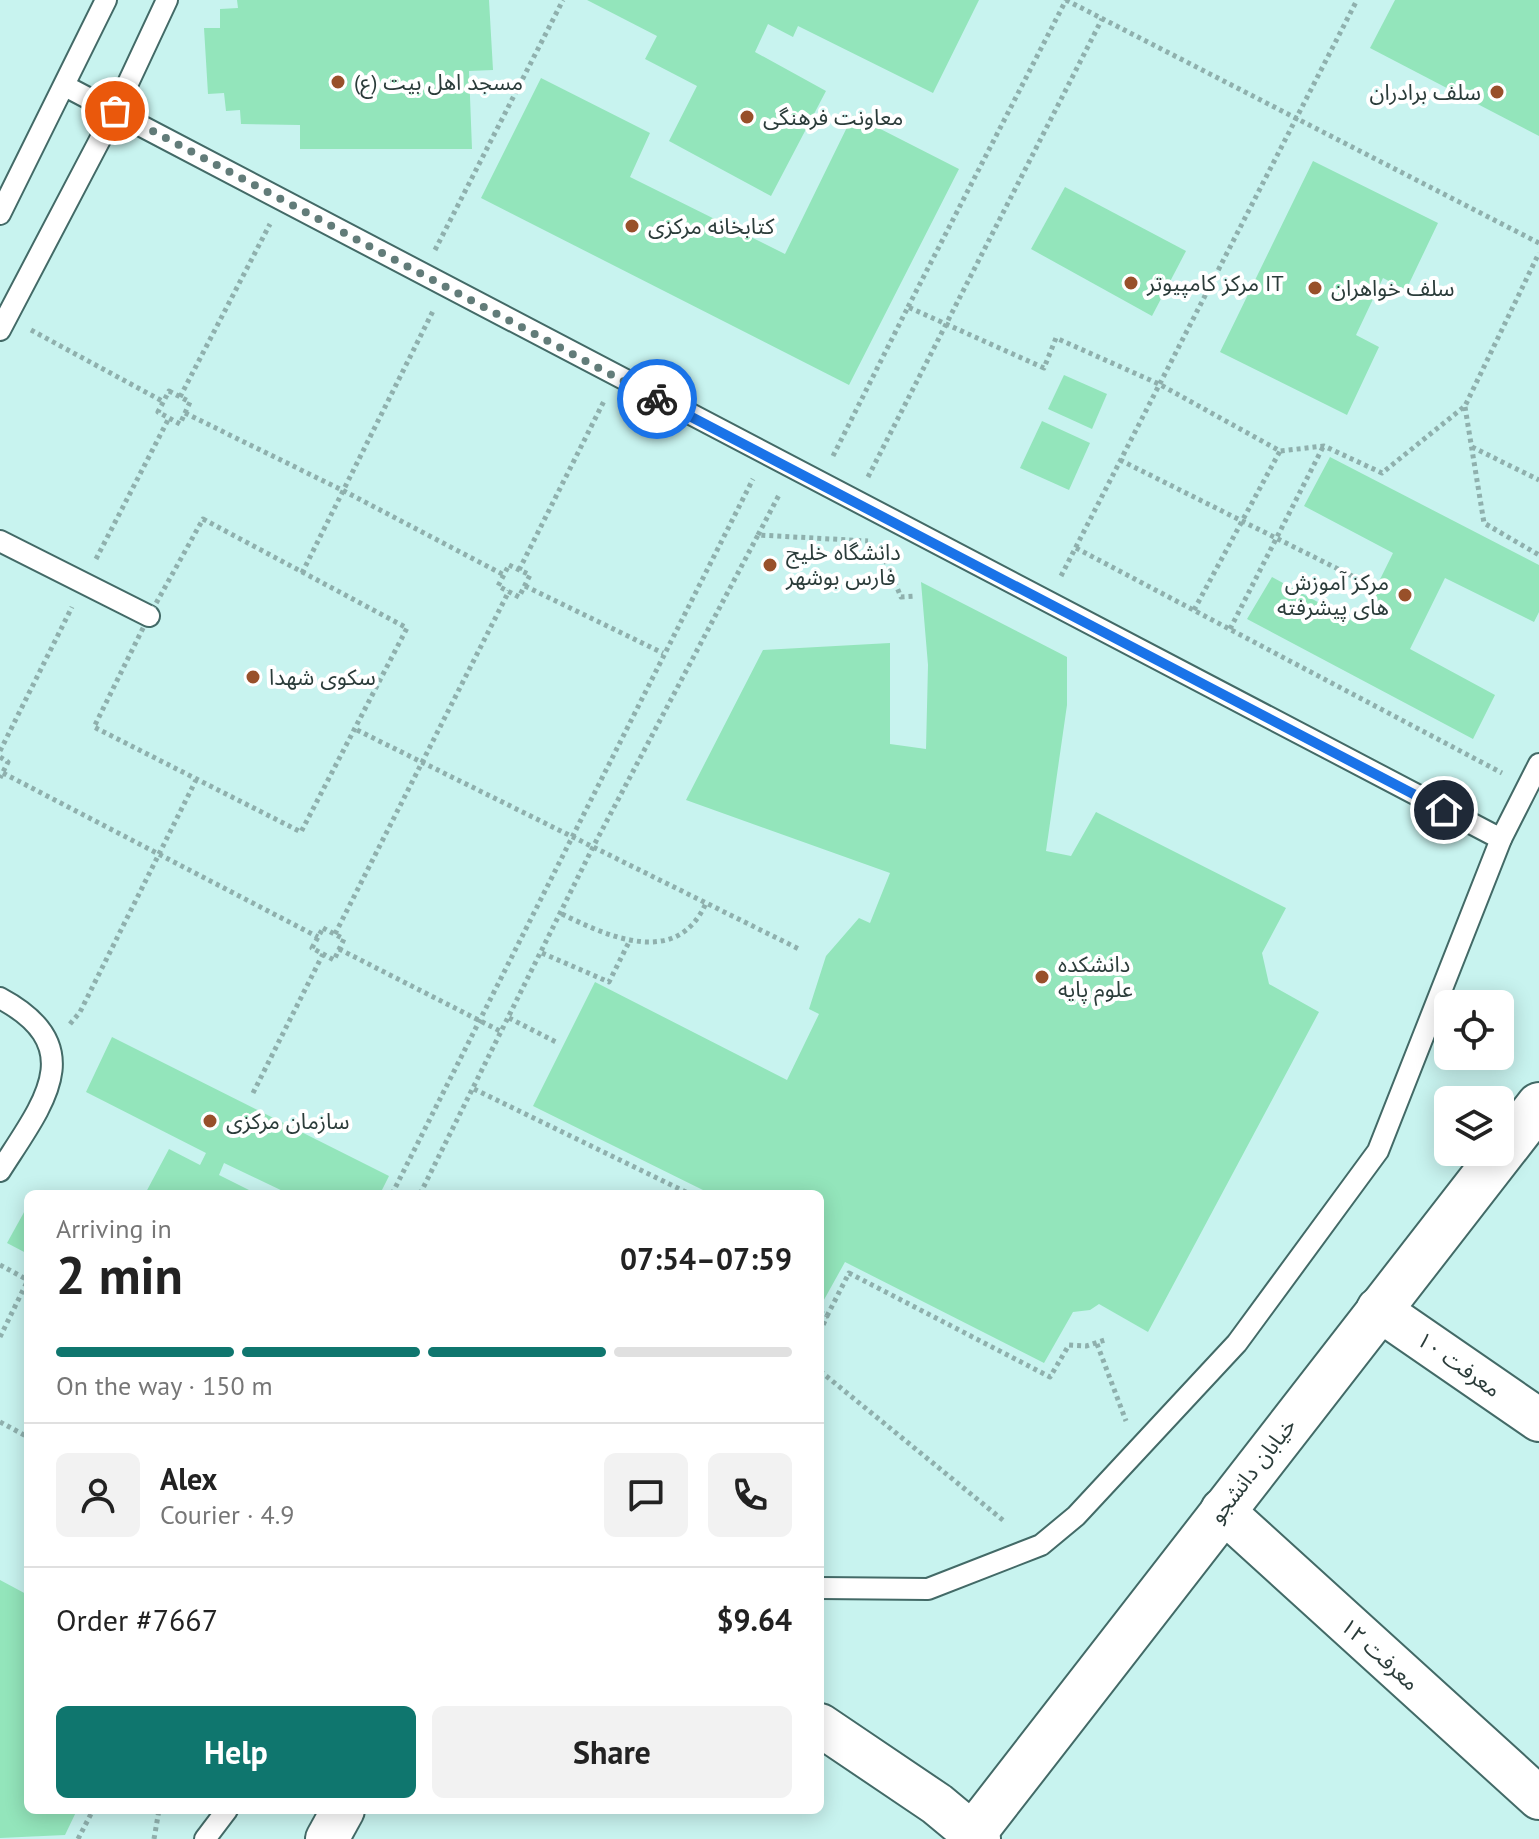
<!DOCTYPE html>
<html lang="en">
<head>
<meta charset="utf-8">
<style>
	body { margin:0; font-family:"PT Sans","Noto Sans Arabic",sans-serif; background:#f2f2f2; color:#222; height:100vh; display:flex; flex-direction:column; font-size:30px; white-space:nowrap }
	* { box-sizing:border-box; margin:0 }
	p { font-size:26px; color:#767676 }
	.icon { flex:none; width:44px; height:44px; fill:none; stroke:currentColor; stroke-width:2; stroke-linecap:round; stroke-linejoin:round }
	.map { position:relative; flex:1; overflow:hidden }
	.drawer { position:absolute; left:24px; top:1190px; width:800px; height:624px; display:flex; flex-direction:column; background:#fff; border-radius:12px; box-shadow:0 4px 20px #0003 }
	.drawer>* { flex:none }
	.tools { position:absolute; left:1434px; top:990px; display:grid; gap:16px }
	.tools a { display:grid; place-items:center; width:80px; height:80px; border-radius:12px; background:#fff; box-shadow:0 4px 20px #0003; font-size:40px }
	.pin { position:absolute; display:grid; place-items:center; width:68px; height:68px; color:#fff; margin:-34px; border:4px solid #fff; border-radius:50%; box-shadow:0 2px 8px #0007 }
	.courier { position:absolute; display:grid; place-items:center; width:80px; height:80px; margin:-40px; border:6px solid #1a73e8; border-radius:50%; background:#fff; color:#222; box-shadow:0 2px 10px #0007 }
	.headline em { font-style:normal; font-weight:800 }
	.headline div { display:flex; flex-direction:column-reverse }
	.headline { display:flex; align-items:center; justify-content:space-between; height:136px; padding:0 32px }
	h1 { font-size:52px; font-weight:800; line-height:60px }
	.bar { display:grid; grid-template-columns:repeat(4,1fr); gap:12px 8px; align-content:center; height:96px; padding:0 32px }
	.bar i { height:10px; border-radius:6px; background:#e0e0e0 }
	.bar .active { background:#0f766e }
	.bar p { grid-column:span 4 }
	.line { display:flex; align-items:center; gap:20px; padding:0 32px; border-top:2px solid #e0e0e0 }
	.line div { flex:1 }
	.round { display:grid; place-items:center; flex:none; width:84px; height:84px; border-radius:12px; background:#f2f2f2 }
	.action { display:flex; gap:16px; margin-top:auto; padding:16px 32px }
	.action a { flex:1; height:92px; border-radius:12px; background:#0f766e; color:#fff; font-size:32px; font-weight:800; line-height:92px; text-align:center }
	.action a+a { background:#f2f2f2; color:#222 }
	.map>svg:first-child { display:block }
	.building { fill:#93e5bb }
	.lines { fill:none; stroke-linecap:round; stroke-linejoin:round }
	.service-casing { stroke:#436a67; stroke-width:24 }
	.minor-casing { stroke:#436a67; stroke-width:46 }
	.tertiary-casing { stroke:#436a67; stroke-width:48 }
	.path { stroke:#8fb0ad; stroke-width:5; stroke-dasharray:4 4; stroke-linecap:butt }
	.service { stroke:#fff; stroke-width:20 }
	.minor { stroke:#fff; stroke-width:42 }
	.tertiary { stroke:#fff; stroke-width:44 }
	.done { stroke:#627c79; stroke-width:8; stroke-dasharray:0 14.4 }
	.route { stroke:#1a73e8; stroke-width:10 }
	.poi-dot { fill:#98502a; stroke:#fff; stroke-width:3 }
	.labels { text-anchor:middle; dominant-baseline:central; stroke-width:8; stroke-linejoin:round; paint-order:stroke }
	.poi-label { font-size:22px; fill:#2b3c3a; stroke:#fff; text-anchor:start }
	.street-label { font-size:22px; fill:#2b3c3a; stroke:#fff }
</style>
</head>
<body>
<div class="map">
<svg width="1539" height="1839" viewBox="0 0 1539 1839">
	<rect width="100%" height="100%" fill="#c8f3ef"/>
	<g class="building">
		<polygon points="237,0 489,0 493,70 469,71 472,149 300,149 300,125 241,124 240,110 226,111 224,93 208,94 204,28 220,28 220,9 238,8"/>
		<polygon points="587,0 979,0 933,93 798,26 793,37 768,24 755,52 826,91 771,196 669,141 697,86 645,59 657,36"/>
		<polygon points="1395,0 1539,0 1539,136 1370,48"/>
		<polygon points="541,78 650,133 630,177 785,254 853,115 959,169 849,385 481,198"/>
		<polygon points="1313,161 1438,223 1406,290 1383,278 1356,335 1379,347 1347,415 1220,352"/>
		<polygon points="1065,187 1186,251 1152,316 1031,249"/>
		<polygon points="1064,375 1107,394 1092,429 1048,409"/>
		<polygon points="1042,421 1090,443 1069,490 1020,468"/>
		<polygon points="1330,457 1539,565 1539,612 1534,622 1445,578 1410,649 1495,695 1473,739 1247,619 1272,577 1358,624 1393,553 1304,506"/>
		<polygon points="921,582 1067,657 1067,705 1046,851 1071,856 1096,812 1286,908 1262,953 1269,984 1319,1012 1148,1332 1099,1304 1090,1310 1073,1312 1044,1363 845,1262 820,1307 820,1194 711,1194 533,1106 595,982 787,1080 819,1014 809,1009 826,956 859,918 870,923 890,873 686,800 763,650 890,643 890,744 926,749 928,665"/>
		<polygon points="112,1037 389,1176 380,1194 289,1194 224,1163 219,1175 257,1194 145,1194 169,1149 200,1165 206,1153 86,1092"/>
		<polygon points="28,1205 28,1254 7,1243"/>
		<polygon points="0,1580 28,1595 28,1810 77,1810 65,1835 0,1838"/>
	</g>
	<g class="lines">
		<defs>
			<g id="service">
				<polyline points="65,86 1501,839 1539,764"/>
				<polyline points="0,214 106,0"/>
				<polyline points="0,330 115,111 167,0"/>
				<polyline points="0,541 149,616"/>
				<path d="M 0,998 C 92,1047 42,1105 0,1171"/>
				<polyline points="820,1588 928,1589 1041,1545 1076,1516 1237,1343 1378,1151 1501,839"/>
				<polyline points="205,1839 227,1810"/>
			</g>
			<g id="minor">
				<polyline points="1378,1309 1539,1420"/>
				<polyline points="1222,1510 1539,1798"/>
				<polyline points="820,1725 937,1804 979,1839"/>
				<polyline points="327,1839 343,1810"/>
			</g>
			<polyline id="tertiary" points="969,1839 1539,1105"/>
		</defs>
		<use href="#service" class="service-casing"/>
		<use href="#minor" class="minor-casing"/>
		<use href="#tertiary" class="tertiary-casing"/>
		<g class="path">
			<polyline points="1066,0 1539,243"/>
			<polyline points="435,250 563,0"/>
			<polyline points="908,307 1066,0"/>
			<polyline points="31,330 164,402"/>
			<polygon points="169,391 190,402 180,424 158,412"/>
			<polyline points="180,397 270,224"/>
			<polyline points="1465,407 1484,523 1539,555"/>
			<polyline points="185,413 344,491 504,575"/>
			<polyline points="1472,447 1539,480"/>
			<polyline points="833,456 908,307 1044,368 1056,338 1159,384 1280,451 1324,446 1382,473 1465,406 1539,253"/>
			<polyline points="1120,460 1362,581"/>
			<polyline points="868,477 1102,19"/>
			<polygon points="203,519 407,628 301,832 94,727 149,616"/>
			<polyline points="758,535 780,493"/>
			<polyline points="879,545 901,597 916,596"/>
			<polyline points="1076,548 1502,773"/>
			<polyline points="96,559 169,418"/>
			<polygon points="509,565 530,575 519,597 498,586"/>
			<polyline points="519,570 605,399"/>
			<polyline points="302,573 434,309"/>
			<polyline points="1061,576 1357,0"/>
			<polyline points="525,586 663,653"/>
			<polyline points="1194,610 1280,451"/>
			<polyline points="1230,629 1323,447"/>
			<polyline points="357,730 799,949"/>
			<polyline points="0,751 72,607"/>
			<polyline points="0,757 8,762 0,778"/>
			<polyline points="3,773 318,937"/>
			<path d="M 562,914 C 607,936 677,969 706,903"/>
			<polygon points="323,928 344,939 334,960 312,948"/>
			<polyline points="335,934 509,591"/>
			<polyline points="339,949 502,1032"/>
			<polyline points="542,953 609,982 629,942"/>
			<polyline points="509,1018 556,1042"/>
			<polyline points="70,1024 80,1012 196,780"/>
			<polyline points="474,1089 690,1194"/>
			<polyline points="253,1093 323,954"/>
			<polyline points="392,1194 753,479"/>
			<polyline points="420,1194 593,847 758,535 868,541"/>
			<polyline points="0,1265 28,1280"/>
			<polyline points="820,1312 827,1316 849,1273 1050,1377 1069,1345 1086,1346 1105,1340"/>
			<polyline points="820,1332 827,1316"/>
			<polyline points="0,1337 28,1280"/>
			<polyline points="1097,1344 1126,1421"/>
			<polyline points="820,1371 1004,1521"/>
			<polyline points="0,1422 28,1437"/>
			<polyline points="78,1839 93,1810"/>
			<polyline points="154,1839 159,1810"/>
		</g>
		<use href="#service" class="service"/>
		<use href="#minor" class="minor"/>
		<use href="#tertiary" class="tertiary"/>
	</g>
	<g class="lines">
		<polyline class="done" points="115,111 657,399"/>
		<polyline class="route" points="657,399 1444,810"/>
	</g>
	<g class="poi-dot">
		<circle cx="338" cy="82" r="8"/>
		<circle cx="1497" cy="92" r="8"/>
		<circle cx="747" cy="117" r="8"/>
		<circle cx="632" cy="226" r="8"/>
		<circle cx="1131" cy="283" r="8"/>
		<circle cx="1315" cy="288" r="8"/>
		<circle cx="770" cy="565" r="8"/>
		<circle cx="1405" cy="595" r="8"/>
		<circle cx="253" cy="677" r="8"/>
		<circle cx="1042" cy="977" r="8"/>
		<circle cx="210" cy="1121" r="8"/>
	</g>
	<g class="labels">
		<g class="poi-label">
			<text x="354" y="82">مسجد اهل بیت (ع)</text>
			<text x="1481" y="92" text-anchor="end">سلف برادران</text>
			<text x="763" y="117">معاونت فرهنگی</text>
			<text x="648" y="226">کتابخانه مرکزی</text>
			<text x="1147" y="283">مرکز کامپیوتر IT</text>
			<text x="1331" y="288">سلف خواهران</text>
			<text x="786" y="552">دانشگاه خلیج<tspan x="786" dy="25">فارس بوشهر</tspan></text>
			<text x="1389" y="582" text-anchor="end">مرکز آموزش<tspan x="1389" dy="25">های پیشرفته</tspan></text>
			<text x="269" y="677">سکوی شهدا</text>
			<text x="1058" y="964">دانشکده<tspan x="1058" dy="25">علوم پایه</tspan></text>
			<text x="226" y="1121">سازمان مرکزی</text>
		</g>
		<g class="street-label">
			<text transform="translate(1459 1364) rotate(35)">معرفت ۱۰</text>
			<text transform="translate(1252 1470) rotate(-52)">خیابان دانشجو</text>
			<text transform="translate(1380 1654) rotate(42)">معرفت ۱۲</text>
		</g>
	</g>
</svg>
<div class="tools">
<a><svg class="icon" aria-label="locate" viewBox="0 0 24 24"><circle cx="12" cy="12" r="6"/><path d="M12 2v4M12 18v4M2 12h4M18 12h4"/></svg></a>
<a><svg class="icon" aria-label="layers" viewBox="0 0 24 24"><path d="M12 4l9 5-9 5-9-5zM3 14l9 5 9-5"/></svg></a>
</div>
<div class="pin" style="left:115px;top:111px;background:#ea580c"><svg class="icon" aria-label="bag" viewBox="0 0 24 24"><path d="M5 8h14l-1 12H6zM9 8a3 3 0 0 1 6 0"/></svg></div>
<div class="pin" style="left:1444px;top:810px;background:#1f2937"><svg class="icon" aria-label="home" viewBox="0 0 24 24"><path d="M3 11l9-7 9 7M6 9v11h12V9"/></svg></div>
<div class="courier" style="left:657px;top:399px"><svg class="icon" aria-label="bike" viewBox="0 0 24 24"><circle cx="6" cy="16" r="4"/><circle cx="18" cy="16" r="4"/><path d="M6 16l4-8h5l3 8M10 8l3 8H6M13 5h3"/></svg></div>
<section class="drawer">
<div class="headline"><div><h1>2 min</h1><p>Arriving in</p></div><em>07:54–07:59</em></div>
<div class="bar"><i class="active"></i><i class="active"></i><i class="active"></i><i></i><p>On the way · 150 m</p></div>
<div class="line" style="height:144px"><a class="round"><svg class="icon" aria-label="person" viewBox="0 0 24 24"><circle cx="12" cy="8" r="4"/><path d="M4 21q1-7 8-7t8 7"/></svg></a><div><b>Alex</b><p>Courier · 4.9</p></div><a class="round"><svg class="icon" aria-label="chat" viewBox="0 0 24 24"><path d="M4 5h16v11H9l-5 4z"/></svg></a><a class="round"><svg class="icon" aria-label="phone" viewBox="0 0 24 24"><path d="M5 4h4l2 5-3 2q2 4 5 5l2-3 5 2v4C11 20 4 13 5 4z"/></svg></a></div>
<div class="line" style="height:104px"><div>Order #7667</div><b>$9.64</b></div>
<div class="action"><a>Help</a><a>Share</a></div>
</section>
</div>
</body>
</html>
